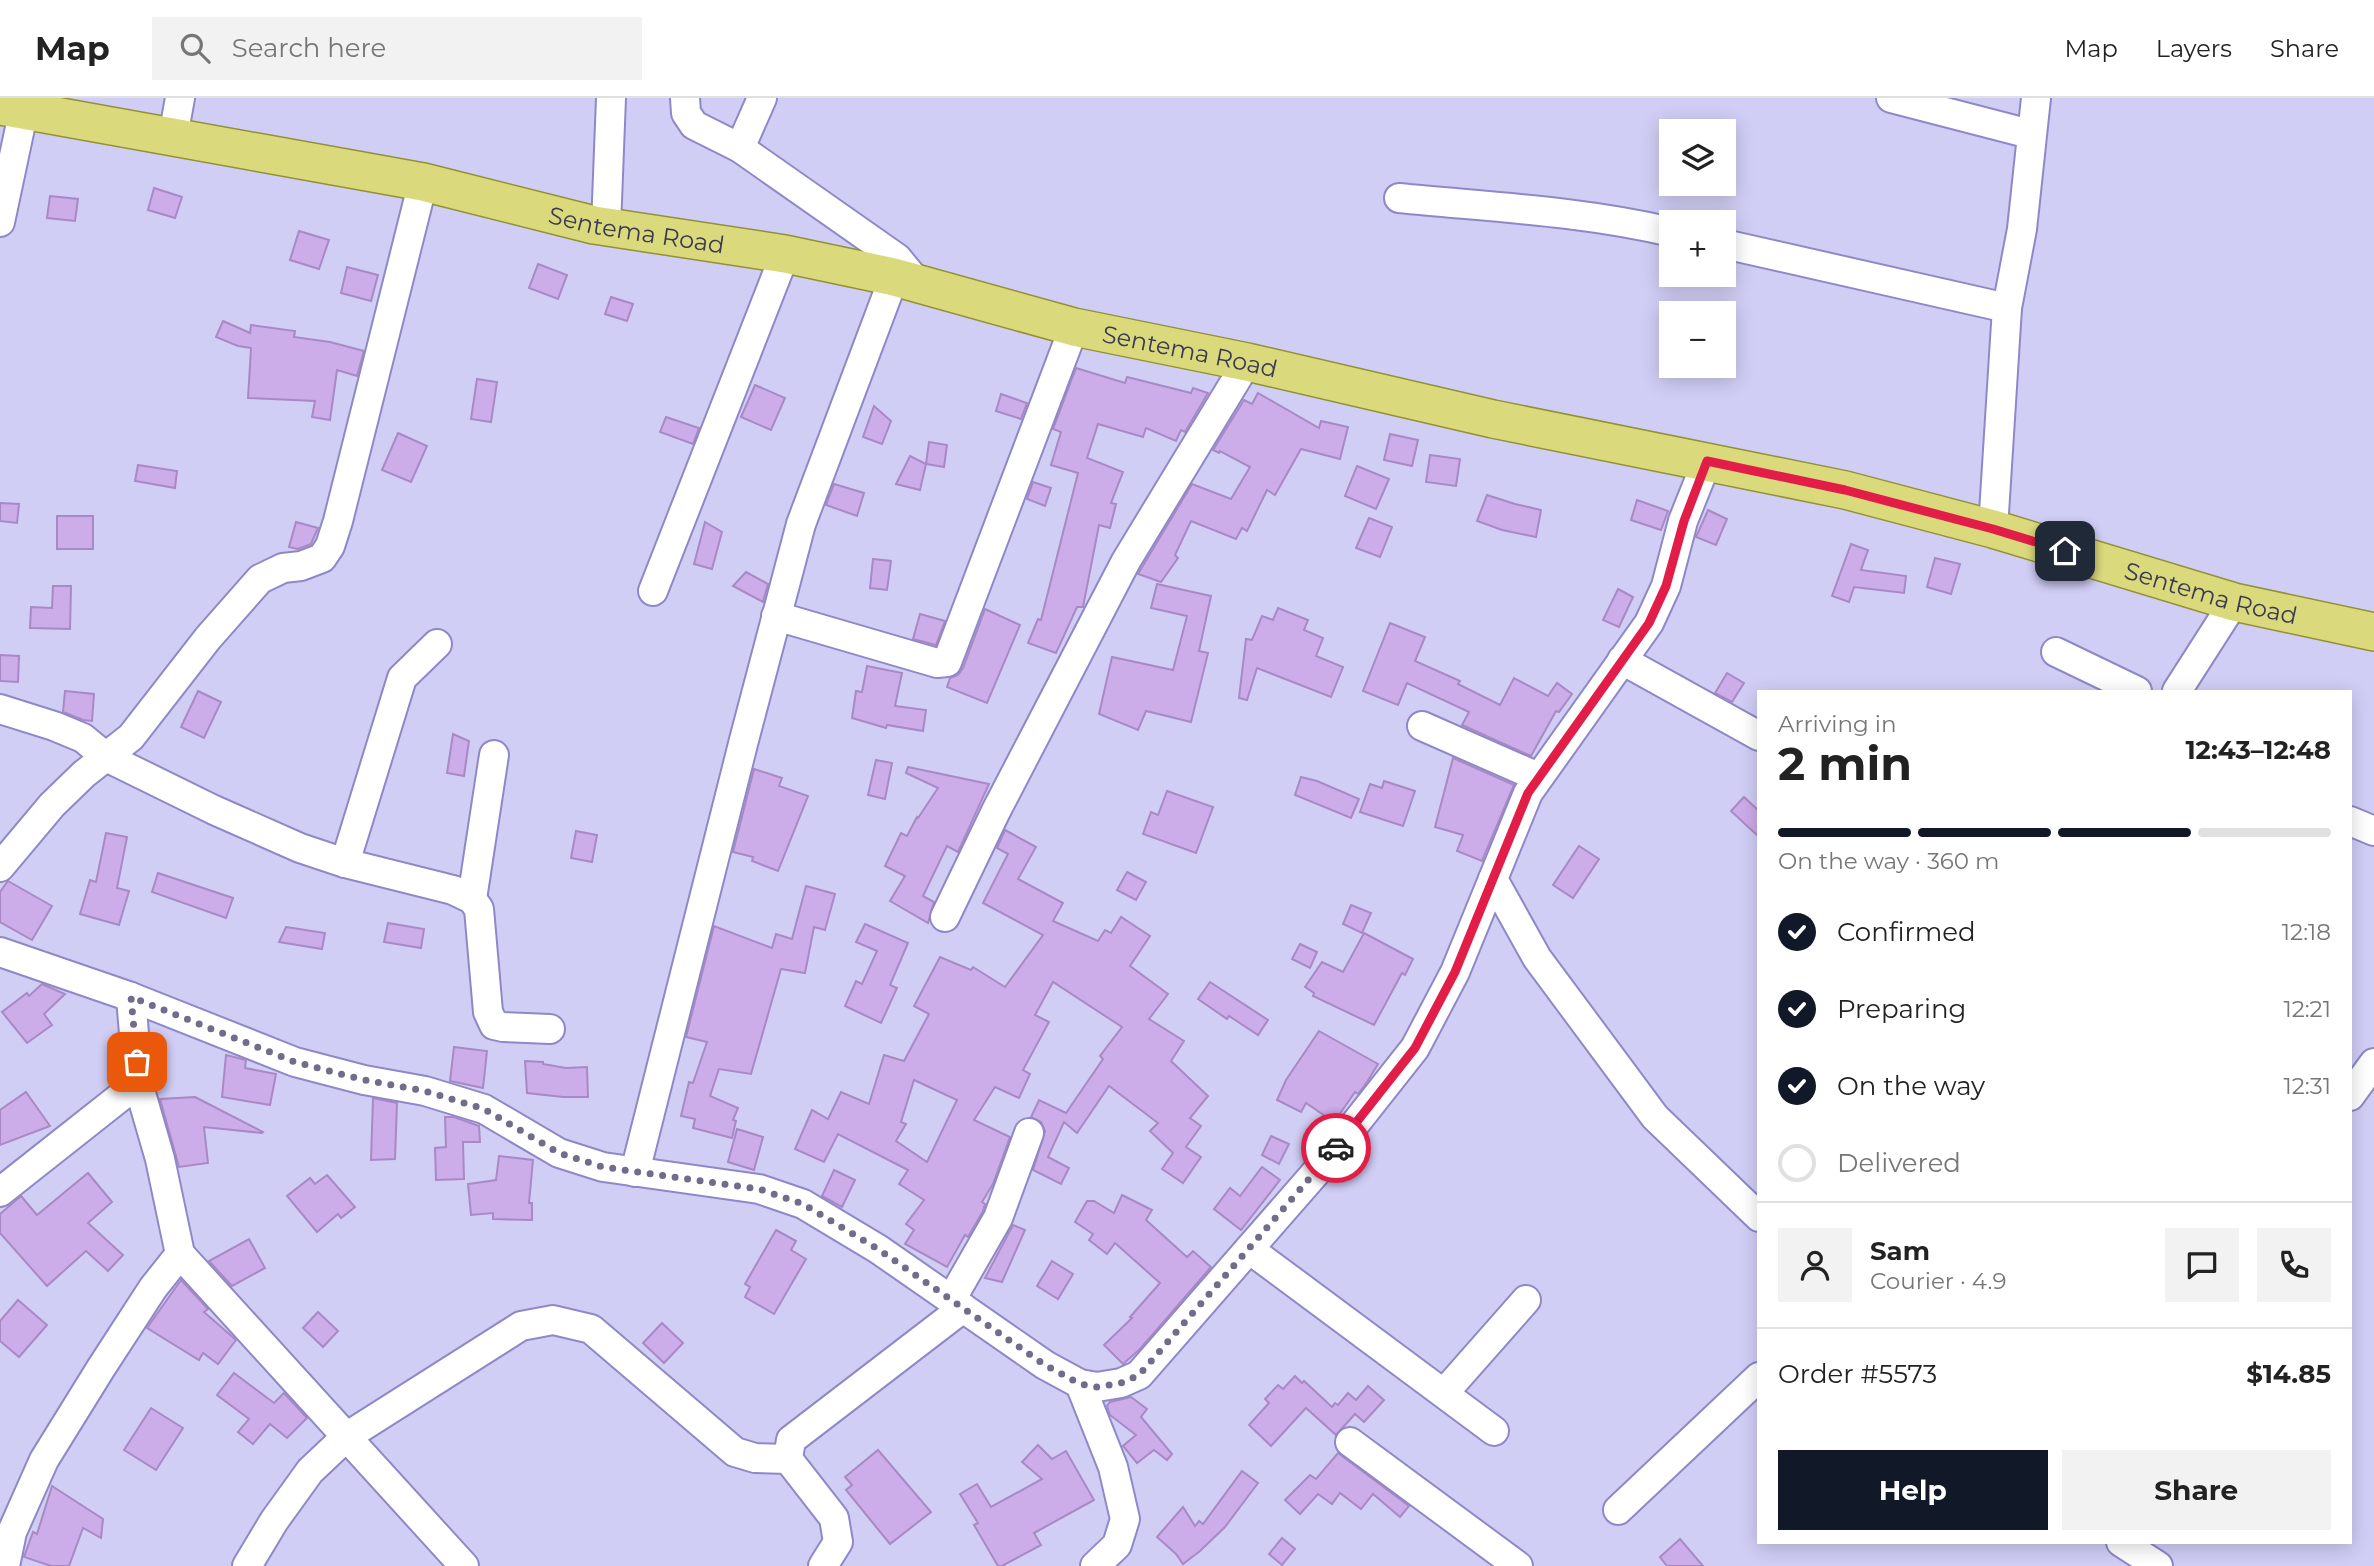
<!DOCTYPE html>
<html lang="en">
<head>
<meta charset="utf-8">
<style>
	body { margin:0; font-family:Montserrat,sans-serif; background:#f2f2f2; color:#222; height:100vh; display:flex; flex-direction:column; font-size:26px; white-space:nowrap }
	* { box-sizing:border-box; margin:0 }
	p { font-size:23px; color:#767676 }
	.icon { flex:none; width:38px; height:38px; fill:none; stroke:currentColor; stroke-width:2; stroke-linecap:round; stroke-linejoin:round }
	.map { position:relative; flex:1; overflow:hidden }
	.panel { position:absolute; left:1757px; top:592px; width:595px; height:854px; display:flex; flex-direction:column; background:#fff; border-radius:0px; box-shadow:0 4px 18px #0003 }
	.panel>* { flex:none }
	.buttons { position:absolute; left:1659px; top:21px; display:grid; gap:14px }
	.buttons a { display:grid; place-items:center; width:77px; height:77px; border-radius:0px; background:#fff; box-shadow:0 4px 18px #0003; font-size:35px }
	.pin { position:absolute; display:grid; place-items:center; width:60px; height:60px; color:#fff; margin:-30px; border-radius:14px; box-shadow:0 4px 10px #0006 }
	.courier { position:absolute; display:grid; place-items:center; width:70px; height:70px; margin:-35px; border:5px solid #e11d48; border-radius:50%; background:#fff; color:#222; box-shadow:0 2px 9px #0007 }
	.overview em { font-style:normal; font-weight:700 }
	.overview div { display:flex; flex-direction:column-reverse }
	.overview { display:flex; align-items:center; justify-content:space-between; height:119px; padding:0 21px }
	h1 { font-size:46px; font-weight:700; line-height:52px }
	.bar { display:grid; grid-template-columns:repeat(4,1fr); gap:10px 7px; align-content:center; height:84px; padding:0 21px }
	.bar i { height:9px; border-radius:5px; background:#e0e0e0 }
	.bar .selected { background:#111827 }
	.bar p { grid-column:span 4 }
	.line { display:flex; align-items:center; gap:18px; padding:0 21px; border-top:2px solid #e0e0e0 }
	.line div { flex:1 }
	.round { display:grid; place-items:center; flex:none; width:74px; height:74px; border-radius:0px; background:#f2f2f2 }
	ol { padding:0 21px; list-style:none }
	li { display:flex; align-items:center; gap:21px; height:77px }
	li p { margin-inline-start:auto }
	li .icon { padding:7px; border-radius:50%; background:#111827; color:#fff; stroke-width:4 }
	li:last-child { color:#767676 }
	li i { width:38px; height:38px; border:4px solid #e0e0e0; border-radius:50% }
	.cta { display:flex; gap:14px; margin-top:auto; padding:14px 21px }
	.cta a { flex:1; height:80px; border-radius:0px; background:#111827; color:#fff; font-size:28px; font-weight:700; line-height:80px; text-align:center }
	.cta a+a { background:#f2f2f2; color:#222 }
	header { display:flex; align-items:center; gap:42px; box-sizing:border-box; height:98px; padding:0 35px; background:#fff; border-bottom:2px solid #e0e0e0 }
	header strong { font-size:33px }
	nav { display:flex; gap:38px; margin-inline-start:auto; font-size:24px }
	.search { width:490px; height:63px; background:#f2f2f2; display:flex; align-items:center; gap:18px; box-sizing:border-box; padding:0 24px; border-radius:0px; color:#767676; font-size:26px }
	.map>svg:first-child { display:block }
	.building { fill:#ccace9; stroke:#a989c4; stroke-width:2; fill-rule:evenodd }
	.lines { fill:none; stroke-linecap:round; stroke-linejoin:round }
	.minor-casing { stroke:#8f88c7; stroke-width:32 }
	.major-casing { stroke:#939035; stroke-width:40 }
	.minor { stroke:#fff; stroke-width:28 }
	.major { stroke:#dad97c; stroke-width:37 }
	.done { stroke:#706d8c; stroke-width:7; stroke-dasharray:0 12.6 }
	.route { stroke:#e11d48; stroke-width:9 }
	.labels { text-anchor:middle; dominant-baseline:central; stroke-width:5; stroke-linejoin:round; paint-order:stroke }
	.street-label { font-size:24px; fill:#3b3953; stroke:#d1cef6 }
</style>
</head>
<body>
<header>
<strong>Map</strong>
<div class="search"><svg class="icon" aria-label="search" viewBox="0 0 24 24"><circle cx="10" cy="10" r="6"/><path d="M15 15l6 6"/></svg>Search here</div>
<nav><a>Map</a><a>Layers</a><a>Share</a></nav>
</header>
<div class="map">
<svg width="2374" height="1468" viewBox="0 0 2374 1468">
	<rect width="100%" height="100%" fill="#d1cef6"/>
	<g class="building">
		<polygon points="154,90 182,99 175,120 148,112"/>
		<polygon points="50,98 78,101 75,123 47,120"/>
		<polygon points="299,133 329,142 319,171 290,162"/>
		<polygon points="538,166 567,177 558,201 529,190"/>
		<polygon points="347,169 378,177 371,203 341,195"/>
		<polygon points="611,199 633,206 627,223 605,216"/>
		<polygon points="223,223 250,235 251,227 295,233 294,239 330,244 364,253 357,278 337,272 330,322 312,319 315,303 248,300 251,250 238,248 216,239"/>
		<polygon points="1076,270 1125,285 1127,279 1191,295 1193,290 1208,295 1185,334 1181,332 1176,343 1146,330 1143,339 1098,326 1087,360 1123,374 1111,405 1116,406 1110,430 1099,427 1083,509 1077,509 1056,555 1028,545 1038,521 1041,522 1078,375 1051,367 1061,334 1053,331"/>
		<polygon points="477,281 497,284 491,324 471,321"/>
		<polygon points="755,287 785,300 771,332 741,319"/>
		<polygon points="1258,295 1319,330 1321,323 1348,329 1340,361 1301,351 1275,397 1267,392 1247,433 1242,430 1236,441 1191,423 1175,457 1178,460 1161,484 1138,476 1192,386 1231,401 1250,369 1220,353 1219,355 1213,352 1244,302 1252,306"/>
		<polygon points="1001,296 1027,305 1021,321 996,313"/>
		<polygon points="874,308 891,323 882,346 863,339"/>
		<polygon points="666,319 699,330 693,346 660,334"/>
		<polygon points="398,335 427,348 411,384 382,372"/>
		<polygon points="1390,336 1418,342 1412,368 1384,362"/>
		<polygon points="929,344 947,347 944,369 926,366"/>
		<polygon points="1430,357 1460,361 1456,388 1426,384"/>
		<polygon points="910,358 926,366 920,392 896,386"/>
		<polygon points="138,367 177,373 175,390 135,383"/>
		<polygon points="1357,368 1389,381 1376,411 1345,398"/>
		<polygon points="1033,384 1051,390 1045,408 1027,401"/>
		<polygon points="834,386 864,395 857,418 826,407"/>
		<polygon points="1487,397 1515,406 1541,412 1536,439 1502,432 1477,423"/>
		<polygon points="1637,402 1668,413 1661,432 1631,422"/>
		<polygon points="0,405 19,406 17,425 0,423"/>
		<polygon points="1708,412 1727,421 1716,447 1696,439"/>
		<rect x="57" y="418" width="36" height="33"/>
		<polygon points="1369,420 1392,429 1380,459 1356,450"/>
		<polygon points="296,424 318,430 311,446 298,451 289,449"/>
		<polygon points="705,424 722,434 712,471 694,466"/>
		<polygon points="1851,446 1868,452 1861,472 1906,478 1904,495 1854,489 1849,504 1832,498"/>
		<polygon points="1935,460 1960,466 1951,496 1927,489"/>
		<polygon points="873,461 891,463 887,492 870,490"/>
		<polygon points="746,474 768,486 763,504 733,488"/>
		<polygon points="1157,486 1211,498 1199,553 1208,555 1191,624 1146,613 1138,632 1099,616 1112,559 1173,572 1187,518 1151,510"/>
		<polygon points="53,488 71,488 70,531 30,530 31,509 52,510"/>
		<polygon points="1618,491 1633,499 1619,529 1603,522"/>
		<polygon points="1278,510 1308,522 1304,532 1323,540 1316,558 1343,569 1331,599 1257,570 1247,602 1239,600 1246,541 1252,542 1262,518 1273,522"/>
		<polygon points="985,511 1020,527 987,605 947,589 950,580 958,577 963,570"/>
		<polygon points="920,516 945,523 936,547 913,541"/>
		<polygon points="1390,525 1425,539 1415,563 1460,583 1458,586 1500,607 1514,580 1548,598 1557,585 1572,596 1559,614 1556,613 1531,658 1462,627 1469,614 1407,585 1398,607 1363,593"/>
		<polygon points="0,557 19,558 18,584 0,583"/>
		<polygon points="867,568 902,575 895,608 926,612 923,633 887,627 886,630 852,620 856,593 862,594"/>
		<polygon points="1727,575 1744,585 1732,604 1715,595"/>
		<polygon points="65,593 94,596 92,623 83,622 63,614"/>
		<polygon points="198,593 221,604 204,640 181,629"/>
		<polygon points="453,636 469,643 464,678 447,675"/>
		<polygon points="1453,660 1514,687 1482,763 1457,753 1463,737 1435,729"/>
		<polygon points="876,662 892,665 885,701 868,697"/>
		<polygon points="908,669 989,686 958,754 947,748 923,798 934,804 928,825 890,803 905,778 885,768 901,735 907,738 917,719 918,720 938,690 906,675"/>
		<polygon points="754,671 782,680 779,688 808,698 778,773 752,763 753,759 733,754"/>
		<polygon points="1301,679 1317,683 1359,701 1351,720 1295,697"/>
		<polygon points="1384,683 1415,693 1403,728 1360,714 1370,686 1382,690"/>
		<polygon points="1167,693 1213,709 1196,755 1143,736 1151,714 1158,717"/>
		<polygon points="1744,699 1759,713 1759,739 1731,713"/>
		<path d="M 1005,732 L 1036,749 L 1018,781 L 1063,805 L 1053,823 L 1098,843 L 1105,832 L 1111,835 L 1121,819 L 1150,838 L 1130,868 L 1168,896 L 1149,921 L 1184,943 L 1171,963 L 1208,998 L 1190,1020 L 1201,1028 L 1186,1049 L 1201,1059 L 1183,1085 L 1162,1071 L 1173,1055 L 1150,1033 L 1158,1025 L 1109,988 L 1077,1035 L 1064,1024 L 1048,1059 L 1069,1070 L 1061,1086 L 1033,1072 L 1045,1033 L 1041,1024 L 1031,1019 L 1039,1002 L 1066,1015 L 1103,961 L 1100,958 L 1122,929 L 1053,884 L 1035,917 L 1049,924 L 1023,972 L 1030,976 L 1019,1000 L 995,989 L 974,1022 L 1010,1039 L 993,1086 L 982,1104 L 985,1106 L 983,1113 L 968,1139 L 965,1137 L 947,1169 L 905,1146 L 914,1132 L 906,1126 L 924,1102 L 899,1086 L 908,1072 L 838,1036 L 824,1064 L 795,1051 L 812,1012 L 828,1021 L 841,994 L 869,1006 L 884,957 L 904,963 L 929,916 L 914,908 L 940,859 L 971,872 L 973,869 L 1005,889 L 1043,837 L 983,805 L 1008,756 L 997,750 ZM 914,982 L 957,1002 L 927,1064 L 896,1043 L 906,1026 L 901,1024 Z"/>
		<polygon points="576,733 597,737 592,764 571,760"/>
		<polygon points="106,735 127,739 117,790 129,793 119,827 80,816 90,782 96,784"/>
		<polygon points="1579,748 1599,761 1573,800 1553,787"/>
		<polygon points="1127,774 1146,784 1136,802 1117,792"/>
		<polygon points="158,775 233,800 226,820 152,794"/>
		<polygon points="8,783 52,808 32,842 0,824 0,794"/>
		<polygon points="806,788 835,796 825,832 814,829 805,875 781,871 751,976 719,971 710,998 738,1010 733,1022 736,1023 732,1040 693,1030 695,1021 681,1018 689,984 693,985 707,944 686,939 714,828 772,850 776,836 792,841"/>
		<polygon points="1351,807 1371,815 1362,835 1343,826"/>
		<polygon points="388,825 424,831 421,850 384,844"/>
		<polygon points="865,826 908,845 890,887 897,890 881,925 845,908 856,883 862,886 877,853 856,844"/>
		<polygon points="286,829 325,835 322,851 279,844"/>
		<polygon points="1364,835 1413,861 1405,877 1402,875 1374,927 1313,898 1314,895 1305,889 1322,864 1343,874"/>
		<polygon points="1300,846 1317,854 1310,870 1292,861"/>
		<polygon points="1210,884 1268,922 1258,937 1229,918 1227,921 1198,901"/>
		<polygon points="42,886 65,896 44,916 52,927 27,945 2,914 27,895 29,898"/>
		<polygon points="1319,933 1378,966 1367,984 1358,996 1355,994 1334,1024 1306,1005 1301,1014 1277,1002 1286,982"/>
		<polygon points="454,949 487,953 483,990 450,983"/>
		<polygon points="226,957 246,962 245,970 276,976 270,1007 222,999"/>
		<polygon points="525,963 543,964 543,966 566,970 587,969 588,999 563,999 527,995"/>
		<polygon points="26,994 50,1028 0,1047 0,1012"/>
		<polygon points="195,999 263,1034 262,1035 204,1029 208,1065 179,1069 160,1001"/>
		<polygon points="373,1000 397,1005 395,1061 371,1062"/>
		<polygon points="445,1019 454,1019 479,1028 480,1044 463,1044 464,1081 436,1082 435,1050 446,1049"/>
		<polygon points="737,1031 763,1039 754,1072 728,1064"/>
		<polygon points="1271,1038 1289,1046 1279,1066 1262,1057"/>
		<polygon points="499,1058 533,1062 529,1105 532,1105 532,1122 493,1121 493,1115 471,1117 468,1086 496,1082"/>
		<polygon points="1262,1069 1280,1082 1241,1132 1214,1111 1230,1090 1240,1098"/>
		<polygon points="834,1072 855,1082 842,1109 822,1098"/>
		<polygon points="88,1075 112,1104 88,1125 123,1157 108,1173 86,1153 47,1188 0,1135 0,1116 21,1098 37,1117"/>
		<polygon points="327,1077 355,1109 341,1120 338,1116 317,1134 287,1098 310,1080 315,1086"/>
		<polygon points="1122,1097 1152,1112 1146,1122 1187,1159 1193,1153 1211,1169 1140,1251 1123,1266 1104,1247 1132,1220 1130,1219 1160,1185 1115,1145 1107,1156 1089,1142 1093,1136 1075,1124 1087,1103 1094,1103 1114,1115"/>
		<polygon points="1013,1127 1025,1132 1002,1184 985,1180"/>
		<polygon points="776,1132 796,1143 791,1152 806,1161 774,1216 745,1199 750,1189 745,1186"/>
		<polygon points="249,1141 265,1170 232,1188 209,1163"/>
		<polygon points="1052,1163 1073,1176 1058,1201 1037,1188"/>
		<polygon points="181,1182 208,1211 204,1214 236,1242 218,1266 203,1255 199,1262 147,1230"/>
		<polygon points="18,1202 47,1227 19,1259 0,1243 0,1223"/>
		<polygon points="318,1214 338,1233 323,1249 303,1230"/>
		<polygon points="662,1225 683,1245 664,1265 643,1245"/>
		<polygon points="234,1275 274,1305 284,1295 307,1320 287,1340 270,1326 253,1346 238,1334 249,1321 217,1297"/>
		<polygon points="1295,1278 1302,1285 1304,1283 1332,1309 1335,1305 1338,1307 1348,1295 1356,1302 1368,1288 1384,1302 1364,1324 1355,1316 1336,1337 1306,1310 1271,1348 1249,1327 1269,1305 1265,1301 1278,1287 1283,1291"/>
		<polygon points="1131,1299 1147,1311 1141,1319 1172,1356 1167,1362 1154,1352 1137,1365 1123,1348 1136,1337 1110,1317 1107,1308 1110,1304"/>
		<polygon points="151,1310 183,1330 156,1372 124,1352"/>
		<polygon points="1038,1347 1052,1361 1066,1353 1094,1402 1034,1435 1041,1447 1002,1468 998,1468 974,1427 978,1425 960,1396 977,1386 991,1409 1042,1381 1022,1364"/>
		<polygon points="878,1352 931,1414 890,1446 846,1392 852,1387 845,1379"/>
		<polygon points="1338,1355 1409,1408 1400,1419 1373,1396 1361,1411 1340,1395 1332,1406 1318,1396 1300,1416 1285,1402 1310,1377 1316,1381"/>
		<polygon points="1242,1373 1258,1385 1225,1429 1200,1453 1183,1466 1176,1456 1157,1439 1183,1409 1195,1428 1199,1423 1203,1426"/>
		<polygon points="52,1388 103,1421 101,1440 83,1430 69,1468 51,1468 24,1459 33,1434 37,1436"/>
		<polygon points="1282,1440 1295,1451 1282,1467 1269,1456"/>
		<polygon points="1680,1441 1703,1468 1667,1468 1660,1459"/>
	</g>
	<g class="lines">
		<defs>
			<g id="minor">
				<polyline points="685,0 686,15 694,27 740,50 897,160 920,188"/>
				<polyline points="1891,0 2030,36"/>
				<polyline points="173,39 180,0"/>
				<polyline points="740,50 762,0"/>
				<path d="M 1399,100 C 1489,109 1583,113 1671,134"/>
				<polyline points="0,124 24,11"/>
				<polyline points="606,129 611,0"/>
				<polyline points="1724,146 2007,210"/>
				<polyline points="1707,363 1683,423 1666,488 1649,525 1528,695 1493,781 1537,860 1655,1019 1759,1119"/>
				<polyline points="1993,431 2007,210 2022,131 2036,0"/>
				<polyline points="653,493 785,156"/>
				<polyline points="776,518 937,565 947,564 1074,229"/>
				<polyline points="2056,554 2137,593"/>
				<polyline points="1622,562 1759,638"/>
				<polyline points="2177,593 2234,504"/>
				<polyline points="0,611 54,628 83,640 106,659 214,712 300,750 345,765 453,792 472,801 479,811 488,914 494,927 503,929 550,931"/>
				<polyline points="1422,628 1538,679"/>
				<polyline points="2350,723 2374,733"/>
				<polyline points="345,765 402,580 437,546"/>
				<polyline points="0,769 52,707 84,676 131,639 208,540 260,481 283,470 301,468 322,460 330,448 338,423 423,84"/>
				<polyline points="472,801 494,657"/>
				<polyline points="945,819 996,713 1126,463 1247,264"/>
				<polyline points="0,854 131,899 295,964 364,982 425,993 484,1011 559,1055 603,1069 759,1091 803,1106 878,1151 1045,1267 1080,1286 1097,1289 1121,1285 1139,1277 1325,1064 1415,950 1455,874 1493,781"/>
				<polyline points="2350,998 2374,965"/>
				<polyline points="635,1074 744,642 801,426 894,179"/>
				<polyline points="0,1094 138,985"/>
				<polyline points="1249,1151 1494,1333"/>
				<polyline points="180,1156 464,1468"/>
				<polyline points="951,1202 998,1120 1029,1035"/>
				<polyline points="1080,1286 1113,1369 1125,1421 1117,1447 1095,1468"/>
				<polyline points="1444,1295 1526,1202"/>
				<polyline points="1350,1344 1518,1468"/>
				<polyline points="1618,1412 1759,1279"/>
				<polyline points="2121,1444 2158,1468"/>
				<polyline points="5,1468 12,1434 44,1362 101,1270 153,1190 180,1156 160,1061 138,985 131,899"/>
				<polyline points="247,1468 274,1423 310,1373 346,1339 521,1228 553,1222 591,1231 735,1354 755,1360 788,1361"/>
				<polyline points="823,1468 838,1444 834,1420 788,1361 791,1342 963,1210"/>
			</g>
			<g id="major">
				<path id="s1" d="M 0,8 L 423,84 L 594,127 L 785,156 L 894,179 L 1074,229 L 1247,264 L 1493,321 L 1845,392 L 1993,431 L 2234,504 L 2374,534"/>
			</g>
		</defs>
		<use href="#minor" class="minor-casing"/>
		<use href="#major" class="major-casing"/>
		<use href="#minor" class="minor"/>
		<use href="#major" class="major"/>
	</g>
	<g class="lines">
		<polyline class="done" points="137,964 131,899 295,964 364,982 425,993 484,1011 559,1055 603,1069 759,1091 803,1106 878,1151 1045,1267 1080,1286 1097,1289 1121,1285 1139,1277 1336,1050"/>
		<polyline class="route" points="1336,1050 1415,950 1455,874 1528,695 1649,525 1666,488 1684,423 1707,363 1845,392 1993,431 2065,453"/>
	</g>
	<g class="labels">
		<g class="street-label">
			<text stroke="none"><textPath href="#s1" startOffset="649">Sentema Road</textPath></text>
			<text stroke="none"><textPath href="#s1" startOffset="1216">Sentema Road</textPath></text>
			<text stroke="none"><textPath href="#s1" startOffset="2266">Sentema Road</textPath></text>
		</g>
	</g>
</svg>
<div class="buttons">
<a><svg class="icon" aria-label="layers" viewBox="0 0 24 24"><path d="M12 4l9 5-9 5-9-5zM3 14l9 5 9-5"/></svg></a>
<a>+</a>
<a>−</a>
</div>
<div class="pin" style="left:137px;top:964px;background:#ea580c"><svg class="icon" aria-label="bag" viewBox="0 0 24 24"><path d="M5 8h14l-1 12H6zM9 8a3 3 0 0 1 6 0"/></svg></div>
<div class="pin" style="left:2065px;top:453px;background:#1f2937"><svg class="icon" aria-label="home" viewBox="0 0 24 24"><path d="M3 11l9-7 9 7M6 9v11h12V9"/></svg></div>
<div class="courier" style="left:1336px;top:1050px"><svg class="icon" aria-label="car" viewBox="0 0 24 24"><path d="M5 17H2v-5l4-1 3-4h7l3 4 3 1v5h-3M9 17h6M6 11h13"/><circle cx="7" cy="17" r="2"/><circle cx="17" cy="17" r="2"/></svg></div>
<section class="panel">
<div class="overview"><div><h1>2 min</h1><p>Arriving in</p></div><em>12:43–12:48</em></div>
<div class="bar"><i class="selected"></i><i class="selected"></i><i class="selected"></i><i></i><p>On the way · 360 m</p></div>
<ol>
<li><svg class="icon" aria-label="check" viewBox="0 0 24 24"><path d="M5 12l5 5 9-10"/></svg>Confirmed<p>12:18</p></li>
<li><svg class="icon" aria-label="check" viewBox="0 0 24 24"><path d="M5 12l5 5 9-10"/></svg>Preparing<p>12:21</p></li>
<li><svg class="icon" aria-label="check" viewBox="0 0 24 24"><path d="M5 12l5 5 9-10"/></svg>On the way<p>12:31</p></li>
<li><i></i>Delivered</li>
</ol>
<div class="line" style="height:126px"><a class="round"><svg class="icon" aria-label="person" viewBox="0 0 24 24"><circle cx="12" cy="8" r="4"/><path d="M4 21q1-7 8-7t8 7"/></svg></a><div><b>Sam</b><p>Courier · 4.9</p></div><a class="round"><svg class="icon" aria-label="chat" viewBox="0 0 24 24"><path d="M4 5h16v11H9l-5 4z"/></svg></a><a class="round"><svg class="icon" aria-label="phone" viewBox="0 0 24 24"><path d="M5 4h4l2 5-3 2q2 4 5 5l2-3 5 2v4C11 20 4 13 5 4z"/></svg></a></div>
<div class="line" style="height:91px"><div>Order #5573</div><b>$14.85</b></div>
<div class="cta"><a>Help</a><a>Share</a></div>
</section>
</div>
</body>
</html>
